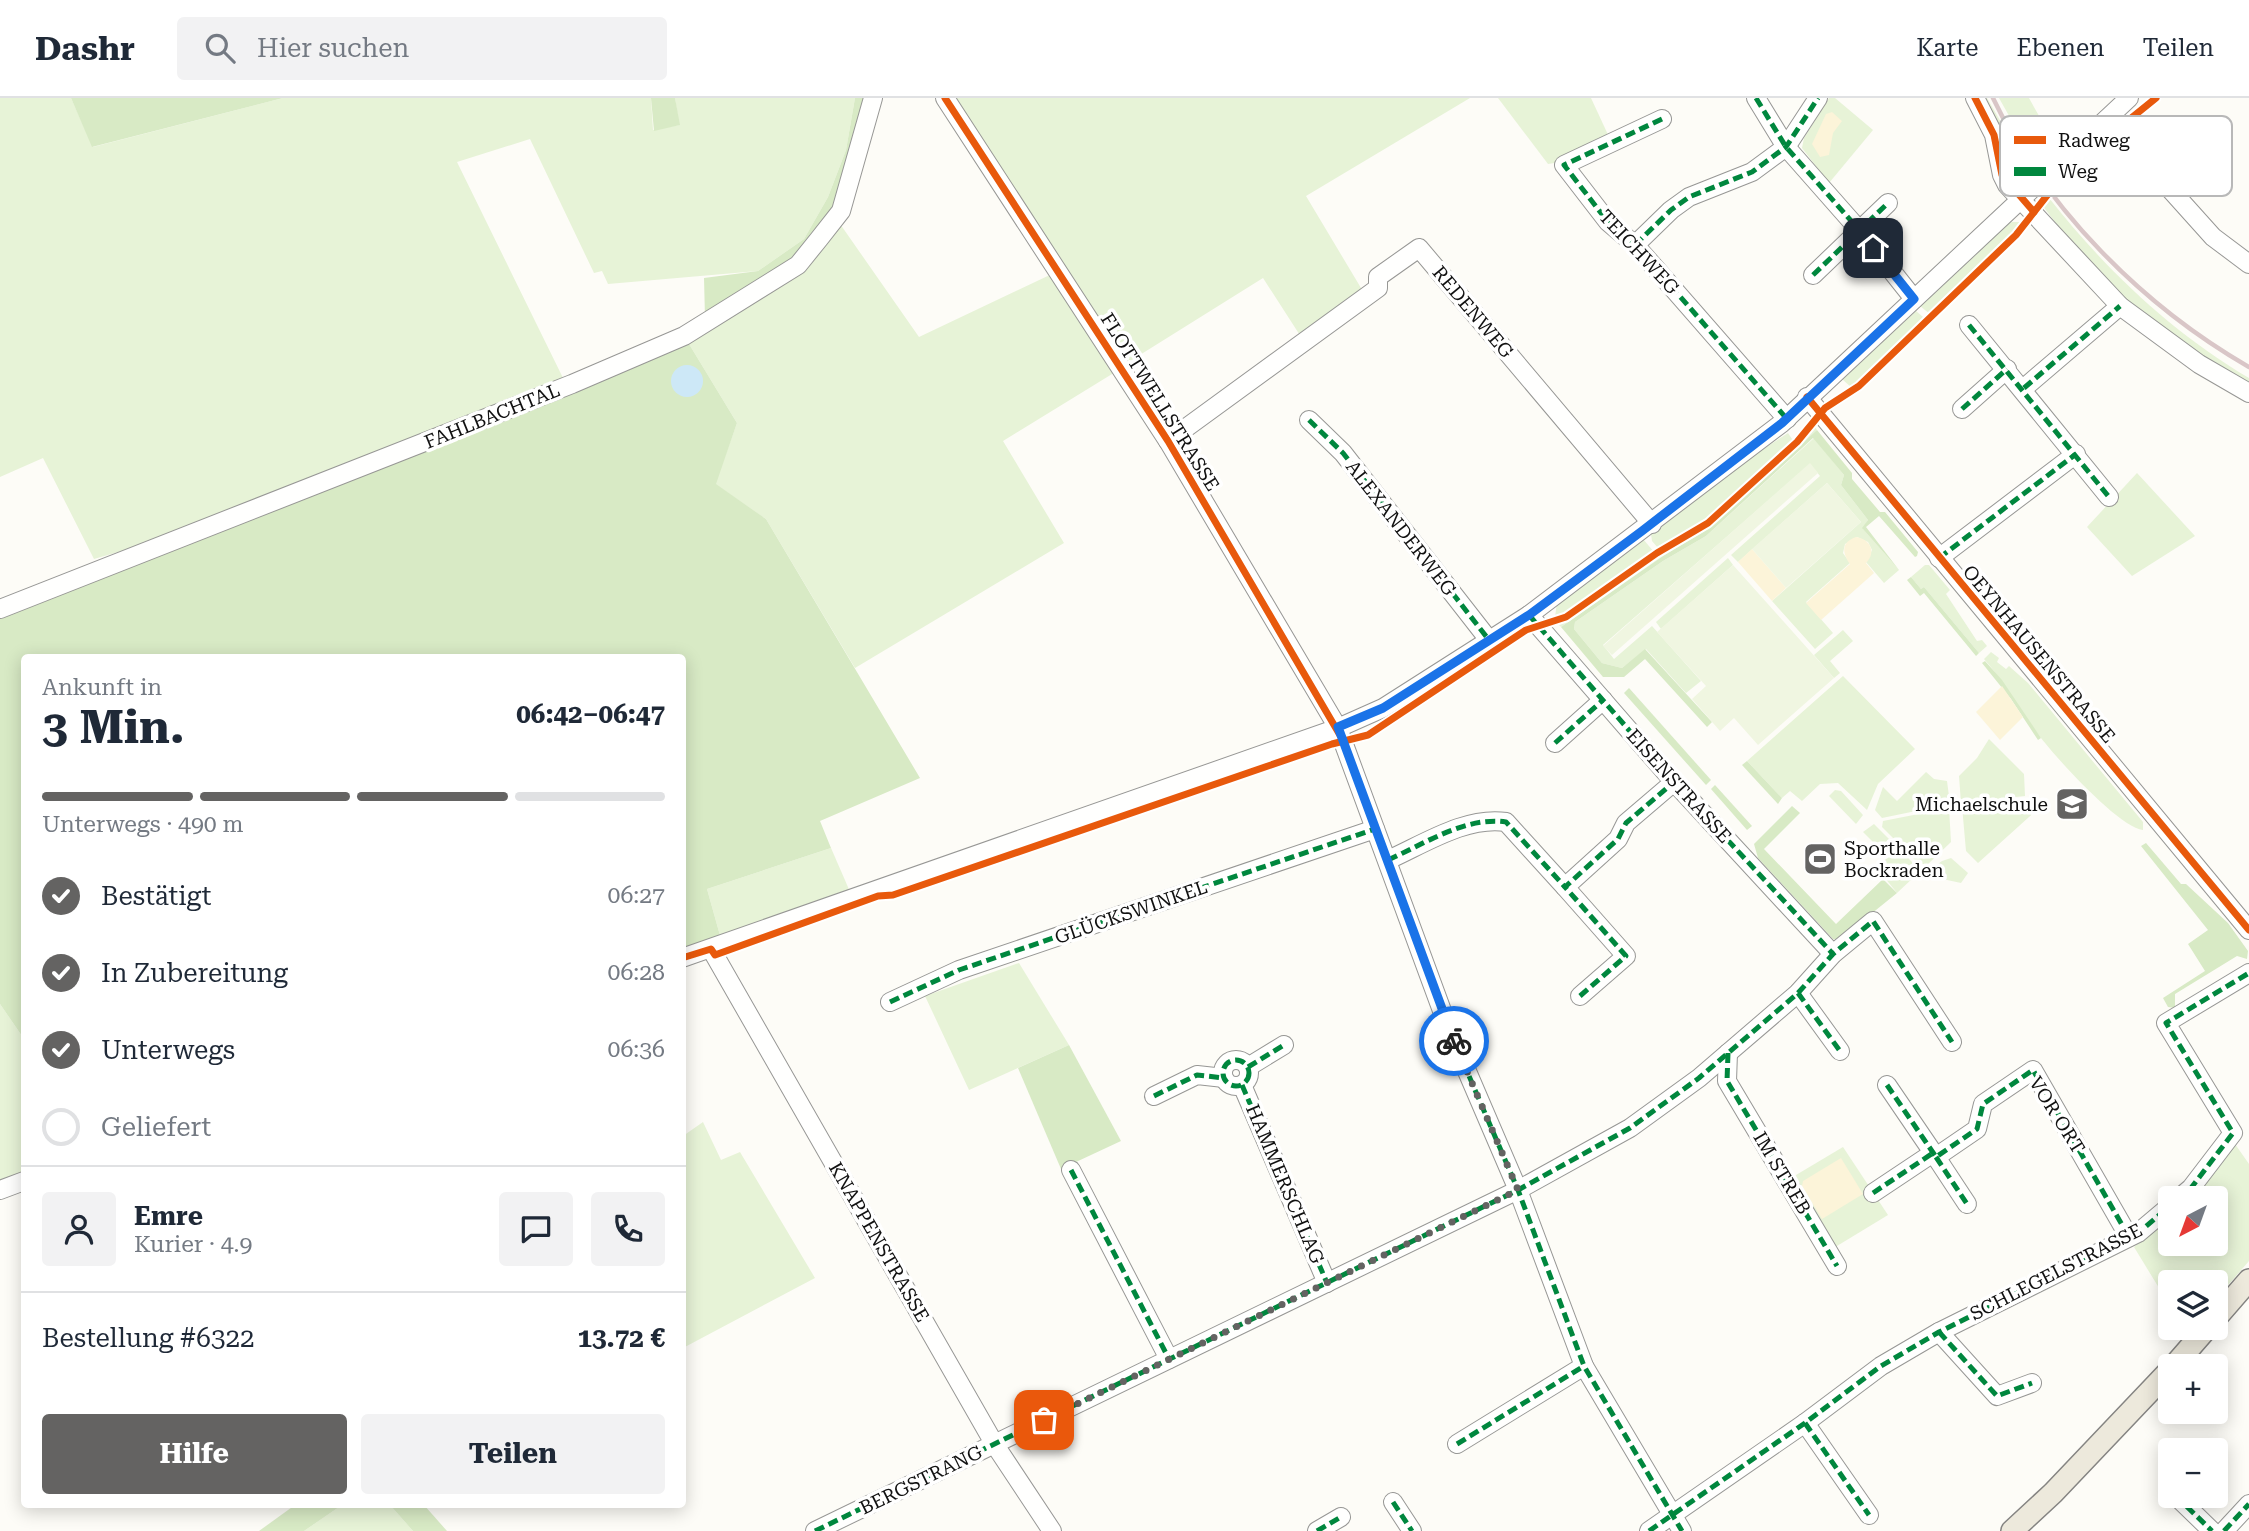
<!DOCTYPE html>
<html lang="de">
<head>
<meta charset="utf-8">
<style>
	body { margin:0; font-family:"Roboto Serif",serif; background:#f2f2f3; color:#1f2937; height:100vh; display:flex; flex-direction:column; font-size:26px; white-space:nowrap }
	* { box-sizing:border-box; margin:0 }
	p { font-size:23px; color:#747a83 }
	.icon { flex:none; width:38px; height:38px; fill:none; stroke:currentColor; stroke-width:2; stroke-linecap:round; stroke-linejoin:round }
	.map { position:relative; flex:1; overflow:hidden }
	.drawer { position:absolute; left:21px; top:556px; width:665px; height:854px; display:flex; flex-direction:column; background:#fff; border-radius:7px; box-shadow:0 4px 18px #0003 }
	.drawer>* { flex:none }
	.needle { width:46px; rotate:221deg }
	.controls { position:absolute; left:2158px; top:1088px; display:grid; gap:14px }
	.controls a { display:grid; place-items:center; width:70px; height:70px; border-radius:7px; background:#fff; box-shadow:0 4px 18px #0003; font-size:35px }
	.pin { position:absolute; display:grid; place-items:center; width:60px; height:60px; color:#fff; margin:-30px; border-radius:14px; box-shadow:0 4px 10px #0006 }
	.courier { position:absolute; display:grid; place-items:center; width:70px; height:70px; margin:-35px; border:5px solid #1a73e8; border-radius:50%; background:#fff; color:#222; box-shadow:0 2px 9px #0007 }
	.headline em { font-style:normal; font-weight:700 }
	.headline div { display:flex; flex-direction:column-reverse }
	.headline { display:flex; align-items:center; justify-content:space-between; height:119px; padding:0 21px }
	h1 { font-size:46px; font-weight:700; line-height:52px }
	.bar { display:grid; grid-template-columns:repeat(4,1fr); gap:10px 7px; align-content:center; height:84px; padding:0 21px }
	.bar i { height:9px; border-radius:5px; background:#e0e1e3 }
	.bar .active { background:#646362 }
	.bar p { grid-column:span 4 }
	.line { display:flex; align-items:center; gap:18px; padding:0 21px; border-top:2px solid #e0e1e3 }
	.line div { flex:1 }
	.round { display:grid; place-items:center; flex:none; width:74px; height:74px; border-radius:7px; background:#f2f2f3 }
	ol { padding:0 21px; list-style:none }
	li { display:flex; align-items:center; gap:21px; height:77px }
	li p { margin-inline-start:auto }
	li .icon { padding:7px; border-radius:50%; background:#646362; color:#fff; stroke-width:4 }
	li:last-child { color:#747a83 }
	li i { width:38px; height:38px; border:4px solid #e0e1e3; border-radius:50% }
	.cta { display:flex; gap:14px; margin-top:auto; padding:14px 21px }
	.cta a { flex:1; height:80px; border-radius:7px; background:#646362; color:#fff; font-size:28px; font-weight:700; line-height:80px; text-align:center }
	.cta a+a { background:#f2f2f3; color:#1f2937 }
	header { display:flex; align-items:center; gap:42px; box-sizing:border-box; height:98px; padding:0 35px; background:#fff; border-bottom:2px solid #e0e1e3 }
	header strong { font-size:33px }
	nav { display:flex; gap:38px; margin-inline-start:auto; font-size:24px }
	.search { width:490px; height:63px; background:#f2f2f3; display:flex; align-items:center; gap:18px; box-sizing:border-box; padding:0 24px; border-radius:7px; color:#747a83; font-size:26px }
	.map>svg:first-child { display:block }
	.green { fill:#e7f3d7 }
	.forest { fill:#d8eac5 }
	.sand { fill:#fcf4d9 }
	.pitch { fill:#f0f6e1 }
	.water { fill:#cde8f7 }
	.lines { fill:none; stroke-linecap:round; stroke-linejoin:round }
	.minor-casing { stroke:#979795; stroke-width:20 }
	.major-casing { stroke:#858482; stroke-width:24 }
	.minor { stroke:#fffffe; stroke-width:18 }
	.major { stroke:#ede9dc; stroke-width:21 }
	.rail { stroke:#d9c6c7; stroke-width:4.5 }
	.quiet { stroke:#00873e; stroke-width:5; stroke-dasharray:10 5; stroke-linecap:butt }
	.cycleway-casing { stroke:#fff; stroke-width:11 }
	.cycleway { stroke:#e8590c; stroke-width:7 }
	.done { stroke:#646362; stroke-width:7; stroke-dasharray:0 12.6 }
	.route { stroke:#1a73e8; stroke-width:9 }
	.labels { text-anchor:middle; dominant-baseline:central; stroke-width:7; stroke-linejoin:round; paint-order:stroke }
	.street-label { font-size:19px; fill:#111; stroke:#fff }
	.poi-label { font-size:19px; fill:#111; stroke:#fff; text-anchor:end }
	.key { fill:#fff; stroke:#b8b8b8; stroke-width:2 }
	.key-label { font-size:19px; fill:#111 }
</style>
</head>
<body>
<header>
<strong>Dashr</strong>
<div class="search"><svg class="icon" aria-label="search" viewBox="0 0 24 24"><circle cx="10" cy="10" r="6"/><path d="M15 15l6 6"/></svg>Hier suchen</div>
<nav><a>Karte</a><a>Ebenen</a><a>Teilen</a></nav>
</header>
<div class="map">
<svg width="2249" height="1433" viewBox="0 0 2249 1433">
	<rect width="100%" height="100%" fill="#fdfcf7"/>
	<g class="green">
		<polygon points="0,0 71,0 93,49 283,0 651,0 653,32 679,27 675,0 855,0 846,52 828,99 804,141 758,173 608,186 602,173 594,175 530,41 457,64 564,282 156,443 94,461 43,360 0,379"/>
		<polygon points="952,0 1470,0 1306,98 1364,195 1303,242 1263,180 1127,265"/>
		<polygon points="1498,0 1591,0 1610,41 1561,64 1548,66"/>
		<polygon points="1829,0 1835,0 1873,32 1829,85 1802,50 1804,40"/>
		<polygon points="1980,0 1987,0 2028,71 2016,83 2014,83"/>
		<path d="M 1999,0 L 2029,0 C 2039,18 2048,37 2070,41 L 2035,64 Z"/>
		<path d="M 2049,100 C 2104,170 2171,234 2249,280 L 2249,292 L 2136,214 L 2074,149 L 2042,107 Z"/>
		<polygon points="838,123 919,239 1054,175 1117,273 1003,343 1064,445 855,570 766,421 715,386 737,325 686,241"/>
		<polygon points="2012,124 2023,124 1930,216 1920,208 2003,128"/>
		<polygon points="1916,213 1923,219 1921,224 1860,284 1852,290 1842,281"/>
		<polygon points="1815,329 1817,332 1810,339 1708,431 1663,458 1561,529 1559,527 1664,453 1705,430"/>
		<path d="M 1788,335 L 1794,344 C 1759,376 1702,438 1658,450 L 1652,443 L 1651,436 L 1745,363 Z"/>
		<polygon points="1814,340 1844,377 1841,387 1868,422 1863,431 1899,472 1884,485 1866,464 1872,452 1868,444 1857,439 1845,446 1843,455 1850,465 1806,504 1833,535 1815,551 1772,503 1861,424 1827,385 1738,464 1731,457 1820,378 1810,366 1603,547 1614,561 1652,528 1701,583 1686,595 1646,551 1622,570 1602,565 1574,531 1575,524 1663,463 1706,438"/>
		<polygon points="2137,375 2195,438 2132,478 2087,429"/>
		<polygon points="1643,441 1654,454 1563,518 1555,519 1557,504"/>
		<polygon points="1728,460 1733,467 1661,531 1656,524"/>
		<polygon points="1925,467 1929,467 1950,492 1946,496 1977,543 1982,542 1987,548 1979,555 1924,489 1921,491 1911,479"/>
		<polygon points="1843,532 1853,543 1830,563 1840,575 1834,580 1814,557"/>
		<path d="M 1991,554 L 1999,560 L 1997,564 L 2006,571 L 2009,568 L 2028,585 L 2143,724 L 2143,732 C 2120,730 2058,662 2041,640 C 2021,614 2006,586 1984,561 Z"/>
		<polygon points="1843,578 1915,651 1878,686 1867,712 1838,685 1820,686 1802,703 1790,693 1782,700 1747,663"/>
		<polygon points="1989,641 2024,676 2025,698 1961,705 1959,678 1977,660"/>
		<polygon points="1926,674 1934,681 1947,683 1950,706 1882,720 1875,712 1883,689 1897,703"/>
		<polygon points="1835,692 1841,693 1863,717 1856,726 1829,698"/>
		<polygon points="2025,702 2026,706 2034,704 2039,710 1978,765 1966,753 1962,708"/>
		<polygon points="1949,710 1951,744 1927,767 1918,765 1882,729 1883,723"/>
		<polygon points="1874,726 1914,766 1914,769 1883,778 1876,771 1888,759 1863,734"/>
		<polygon points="831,750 851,796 721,841 707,791"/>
		<polygon points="1951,760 1968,775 1961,785 1924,777 1942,763"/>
		<polygon points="1913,773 1914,779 1897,795 1885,780"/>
		<polygon points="1019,865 1069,947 969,992 925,898"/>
		<polygon points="0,906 24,941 24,1078 0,1087"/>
		<polygon points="703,1024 721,1062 740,1054 815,1180 683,1250 683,1038"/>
		<polygon points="2235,1046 2249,1066 2249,1163 2216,1201 2216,1185 2170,1185 2170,1208 2134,1149 2170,1120 2170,1146 2216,1146 2216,1101 2193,1101"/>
		<polygon points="1843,1049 1888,1117 1832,1151 1791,1080"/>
		<polygon points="342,1407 390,1407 413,1433 304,1433"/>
	</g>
	<g class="forest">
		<polygon points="71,0 283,0 92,49"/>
		<polygon points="651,0 675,0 680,27 654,33"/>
		<polygon points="855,0 869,0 837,110 799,160 705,220 704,180 758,173 804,141 828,99 846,52"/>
		<polygon points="686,241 737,325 716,386 766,421 920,680 820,723 831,750 707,791 721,841 683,854 682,560 24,560 24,941 0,906 0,520"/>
		<polygon points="1817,332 1852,375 1852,381 1880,414 1885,414 1918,454 1917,458 1915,459 1879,418 1866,429 1899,472 1862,430 1868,422 1841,387 1844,377 1813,340 1706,438 1663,463 1575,524 1574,531 1602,565 1622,570 1645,551 1712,624 1707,629 1645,561 1624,579 1603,579 1561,529 1663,458 1708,431"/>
		<polygon points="1911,479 1921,491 1924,489 1979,555 1976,558 1924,495 1920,498 1907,482"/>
		<polygon points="1985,563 2002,582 2041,640 2038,642 2011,601 1982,565"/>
		<polygon points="1629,590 1711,682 1706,687 1624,595"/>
		<polygon points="1747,663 1782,700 1778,706 1742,667"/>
		<polygon points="1715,687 1752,728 1747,732 1711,691"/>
		<polygon points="1792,708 1800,715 1764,751 1836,826 1883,781 1897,795 1839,842 1833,841 1758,760 1754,746"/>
		<polygon points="2146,745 2181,786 2186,786 2228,825 2248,853 2247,861 2237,858 2175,896 2175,910 2168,909 2163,900 2205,873 2188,846 2208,832 2141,748"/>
		<polygon points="1069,947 1121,1043 1061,1071 1018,970"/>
		<polygon points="295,1407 342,1407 304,1433 259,1433"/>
		<polygon points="390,1407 424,1407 447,1433 413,1433"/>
	</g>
	<g class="sand">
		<polygon points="1832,14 1842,23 1833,35 1829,57 1820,59 1812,46 1826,16"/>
		<path d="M 1856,439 C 1870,441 1877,454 1866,465 L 1874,475 L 1821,522 L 1806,505 L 1850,466 C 1842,455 1841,444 1856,439 Z"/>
		<polygon points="1752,451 1786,490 1772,503 1738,464"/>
		<polygon points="2002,588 2023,619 2000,642 1976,614"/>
		<polygon points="1841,1060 1863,1096 1822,1121 1802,1088 1803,1083"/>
	</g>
	<g class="pitch">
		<polygon points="1810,365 1818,375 1612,557 1603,548"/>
		<polygon points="1827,385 1861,424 1786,490 1752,451"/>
		<polygon points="1733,467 1834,580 1758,647 1734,620 1720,633 1692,601 1706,588 1657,534"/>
	</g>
	<circle class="water" cx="687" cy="283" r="16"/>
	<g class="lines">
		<defs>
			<g id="minor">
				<polyline points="945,0 1168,343 1338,630 1448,929 1518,1092 1584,1268 1682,1433"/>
				<polyline points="1756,0 1786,49 1860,133 1914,201"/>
				<polyline points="1975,0 1994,37 2002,77 2007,87 2120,208 2199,266 2249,295"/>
				<polyline points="1662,21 1564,67 1608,124 1635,147 1787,321"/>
				<polyline points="2107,21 2213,139 2249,166"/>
				<polyline points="1635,147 1671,112 1689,99 1752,74 1786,49 1818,0"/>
				<polyline points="1813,177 1888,105"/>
				<polyline points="1969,227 2109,399"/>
				<polyline points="2024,290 2120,208"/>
				<polyline points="1807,299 2249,832"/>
				<polyline points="1962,311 2007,271"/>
				<polyline points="1309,322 1343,355 1489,542"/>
				<polyline points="1168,343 1378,190 1378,179 1419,150 1652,426"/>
				<polyline points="1939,460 2076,356"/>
				<polyline points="0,511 572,286 684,238 798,167 819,141 841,113 873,0"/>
				<polyline points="1529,517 1674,684 1833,856"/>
				<polyline points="1555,645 1603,602"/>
				<path d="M 1388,762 C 1424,746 1466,718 1506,724 L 1565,789"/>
				<polyline points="711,851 995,1347 1052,1433"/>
				<polyline points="682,860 1338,630 1383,610 1529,517 1782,325 2129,0"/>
				<polyline points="1798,895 1840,953"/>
				<polyline points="1580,898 1626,858 1565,789 1618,741 1626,725 1674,684"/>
				<polyline points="890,904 959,872 1375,731"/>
				<polyline points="1728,955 1727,983 1837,1168"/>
				<circle cx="1236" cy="975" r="13"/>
				<polyline points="1248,969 1284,947"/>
				<polyline points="1242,987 1327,1185"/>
				<polyline points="1887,987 1936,1059 1977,1031 1983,1006 2033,972 2129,1139"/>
				<polyline points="1154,998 1197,977 1224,980"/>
				<polyline points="1936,1059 1967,1106"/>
				<polyline points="1071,1072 1169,1261"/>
				<polyline points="0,1092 24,1083"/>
				<polyline points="1873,1095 1933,1055"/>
				<polyline points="2178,1101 2191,1090 2233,1035 2166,925 2249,875"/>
				<polyline points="1939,1234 1997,1298 2032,1285"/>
				<polyline points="1805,1325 1869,1417"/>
				<polyline points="1457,1346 1584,1268"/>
				<polyline points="2176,1398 2212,1433"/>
				<polyline points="1393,1404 1412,1433"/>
				<polyline points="815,1433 1518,1092 1630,1030 1699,980 1798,895 1833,856 1873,823 1952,944"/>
				<polyline points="1317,1433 1341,1419"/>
				<polyline points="1649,1433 1805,1325 1881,1268 1939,1234 2138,1135 2170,1108"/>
				<polyline points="2224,1433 2249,1406"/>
			</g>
			<g id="major">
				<polyline points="2216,1220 2249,1182"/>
				<polyline points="2173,1269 2207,1230"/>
				<polyline points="2012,1433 2053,1395 2170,1272"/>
			</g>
		</defs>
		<use href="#minor" class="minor-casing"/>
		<use href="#major" class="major-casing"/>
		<use href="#minor" class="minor"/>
		<use href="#major" class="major"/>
		<path class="rail" d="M 1993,0 C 2046,111 2143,208 2249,269"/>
		<g class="quiet">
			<polyline points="1756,0 1786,49 1860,133 1914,201"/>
			<polyline points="1662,21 1564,67 1608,124 1635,147 1787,321"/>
			<polyline points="1635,147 1671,112 1689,99 1752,74 1786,49 1818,0"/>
			<polyline points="1813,177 1888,105"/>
			<polyline points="1969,227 2109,399"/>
			<polyline points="2024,290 2120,208"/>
			<polyline points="1962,311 2007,271"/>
			<polyline points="1309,322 1343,355 1489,542"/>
			<polyline points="1939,460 2076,356"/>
			<polyline points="1529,517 1674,684 1833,856"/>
			<polyline points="1343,641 1448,929 1518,1092 1584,1268 1682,1433"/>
			<polyline points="1555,645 1603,602"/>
			<path d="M 1388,762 C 1424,746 1466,718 1506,724 L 1565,789"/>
			<polyline points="1798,895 1840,953"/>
			<polyline points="1580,898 1626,858 1565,789 1618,741 1626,725 1674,684"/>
			<polyline points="890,904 959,872 1375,731"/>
			<polyline points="1728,955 1727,983 1837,1168"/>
			<circle cx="1236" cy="975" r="13"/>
			<polyline points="1248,969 1284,947"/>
			<polyline points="1242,987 1327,1185"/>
			<polyline points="1887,987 1936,1059 1977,1031 1983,1006 2033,972 2129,1139"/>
			<polyline points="1154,998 1197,977 1224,980"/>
			<polyline points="1936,1059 1967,1106"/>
			<polyline points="1071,1072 1169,1261"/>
			<polyline points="1873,1095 1933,1055"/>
			<polyline points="2178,1101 2191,1090 2233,1035 2166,925 2249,875"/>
			<polyline points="1939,1234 1997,1298 2032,1285"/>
			<polyline points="1805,1325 1869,1417"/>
			<polyline points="1457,1346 1584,1268"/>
			<polyline points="2162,1386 2170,1393"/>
			<polyline points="2176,1398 2212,1433"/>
			<polyline points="1393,1404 1412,1433"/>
			<polyline points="815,1433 1518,1092 1630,1030 1699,980 1798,895 1833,856 1873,823 1952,944"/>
			<polyline points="1317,1433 1341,1419"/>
			<polyline points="1649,1433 1805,1325 1881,1268 1939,1234 2138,1135 2170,1108"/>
			<polyline points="2224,1433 2249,1406"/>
		</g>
		<defs>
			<g id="cycleway">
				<polyline points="945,0 1168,343 1344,644"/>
				<polyline points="1975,0 1994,37 2002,77 2034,114"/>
				<polyline points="1807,299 2249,832"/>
				<polyline points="682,860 711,851 715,857 878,798 893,797 1332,646 1368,637 1526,532 1566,519 1657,455 1708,425 1797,344 1825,310 1859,288 2016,137 2067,72 2156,0"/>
			</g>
		</defs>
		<use href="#cycleway" class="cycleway-casing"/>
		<use href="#cycleway" class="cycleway"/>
	</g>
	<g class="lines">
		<polyline class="done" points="1044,1322 1518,1092 1454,943"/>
		<polyline class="route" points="1454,943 1338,629 1383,610 1529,517 1642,433 1782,325 1914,201 1873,150"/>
	</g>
	<defs>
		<symbol id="school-square" viewBox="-11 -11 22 22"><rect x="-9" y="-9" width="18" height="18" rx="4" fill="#646362" stroke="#fff"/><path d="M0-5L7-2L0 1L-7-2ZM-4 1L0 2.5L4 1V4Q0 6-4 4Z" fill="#fff"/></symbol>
		<symbol id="stadium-square" viewBox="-11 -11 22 22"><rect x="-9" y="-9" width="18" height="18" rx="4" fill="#646362" stroke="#fff"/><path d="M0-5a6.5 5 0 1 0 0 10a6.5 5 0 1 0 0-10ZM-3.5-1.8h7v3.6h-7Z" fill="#fff"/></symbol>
	</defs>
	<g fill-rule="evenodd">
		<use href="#school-square" x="2053" y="687" width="38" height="38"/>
		<use href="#stadium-square" x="1801" y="742" width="38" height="38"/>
	</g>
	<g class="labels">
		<g class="street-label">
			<text transform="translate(1639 154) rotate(47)">TEICHWEG</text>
			<text transform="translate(1473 214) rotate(50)">REDENWEG</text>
			<text transform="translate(1160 304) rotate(58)">FLOTTWELLSTRASSE</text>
			<text transform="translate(492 318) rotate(-22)">FAHLBACHTAL</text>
			<text transform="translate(1401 430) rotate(52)">ALEXANDERWEG</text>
			<text transform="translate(2039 556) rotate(50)">OEYNHAUSENSTRASSE</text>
			<text transform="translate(1679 688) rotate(48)">EISENSTRASSE</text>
			<text transform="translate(1131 814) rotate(-19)">GLÜCKSWINKEL</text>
			<text transform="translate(2057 1017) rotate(58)">VOR ORT</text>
			<text transform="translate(1782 1075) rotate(59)">IM STREB</text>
			<text transform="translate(1285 1086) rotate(67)">HAMMERSCHLAG</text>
			<text transform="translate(879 1144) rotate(60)">KNAPPENSTRASSE</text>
			<text transform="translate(2056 1174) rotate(-27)">SCHLEGELSTRASSE</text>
			<text transform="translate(921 1382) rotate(-26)">BERGSTRANG</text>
		</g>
		<g class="poi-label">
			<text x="2048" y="706">Michaelschule</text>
			<text x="1844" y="750" text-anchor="start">Sporthalle<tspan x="1844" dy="22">Bockraden</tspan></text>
		</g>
	</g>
	<rect x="2000" y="18" width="232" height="80" rx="10" class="key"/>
	<rect x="2014" y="38" width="32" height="8" fill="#e8590c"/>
	<rect x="2014" y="69" width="32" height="9" fill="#00873e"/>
	<g class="key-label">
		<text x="2058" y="49">Radweg</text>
		<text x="2058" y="80">Weg</text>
	</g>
</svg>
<div class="controls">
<a><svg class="needle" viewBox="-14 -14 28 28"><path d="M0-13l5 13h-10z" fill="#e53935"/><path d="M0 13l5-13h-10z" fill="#747a83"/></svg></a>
<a><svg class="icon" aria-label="layers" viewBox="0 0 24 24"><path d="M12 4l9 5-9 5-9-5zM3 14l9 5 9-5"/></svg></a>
<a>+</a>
<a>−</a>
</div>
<div class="pin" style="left:1044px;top:1322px;background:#ea580c"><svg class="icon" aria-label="bag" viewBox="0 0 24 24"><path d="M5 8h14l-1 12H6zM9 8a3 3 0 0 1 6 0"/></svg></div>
<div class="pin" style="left:1873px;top:150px;background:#1f2937"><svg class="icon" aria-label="home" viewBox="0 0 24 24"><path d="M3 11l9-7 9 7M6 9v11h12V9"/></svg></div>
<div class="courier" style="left:1454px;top:943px"><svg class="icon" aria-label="bike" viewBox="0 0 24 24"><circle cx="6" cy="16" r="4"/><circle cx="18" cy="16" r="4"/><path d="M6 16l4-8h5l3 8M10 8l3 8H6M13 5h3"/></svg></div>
<section class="drawer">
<div class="headline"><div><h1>3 Min.</h1><p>Ankunft in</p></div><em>06:42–06:47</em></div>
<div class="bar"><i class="active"></i><i class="active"></i><i class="active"></i><i></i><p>Unterwegs · 490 m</p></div>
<ol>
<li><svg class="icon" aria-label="check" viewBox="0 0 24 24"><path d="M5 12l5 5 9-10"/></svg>Bestätigt<p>06:27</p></li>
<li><svg class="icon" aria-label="check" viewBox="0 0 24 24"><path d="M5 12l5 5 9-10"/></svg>In Zubereitung<p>06:28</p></li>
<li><svg class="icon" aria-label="check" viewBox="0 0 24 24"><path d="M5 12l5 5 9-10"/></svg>Unterwegs<p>06:36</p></li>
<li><i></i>Geliefert</li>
</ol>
<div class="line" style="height:126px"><a class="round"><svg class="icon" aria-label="person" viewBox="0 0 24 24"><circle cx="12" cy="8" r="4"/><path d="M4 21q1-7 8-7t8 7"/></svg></a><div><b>Emre</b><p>Kurier · 4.9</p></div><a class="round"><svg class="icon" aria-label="chat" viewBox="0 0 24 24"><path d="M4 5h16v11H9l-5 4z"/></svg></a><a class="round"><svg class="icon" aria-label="phone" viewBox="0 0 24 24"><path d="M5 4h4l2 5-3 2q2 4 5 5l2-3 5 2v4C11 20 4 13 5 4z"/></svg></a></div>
<div class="line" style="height:91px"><div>Bestellung #6322</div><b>13.72 €</b></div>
<div class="cta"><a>Hilfe</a><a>Teilen</a></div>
</section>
</div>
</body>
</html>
